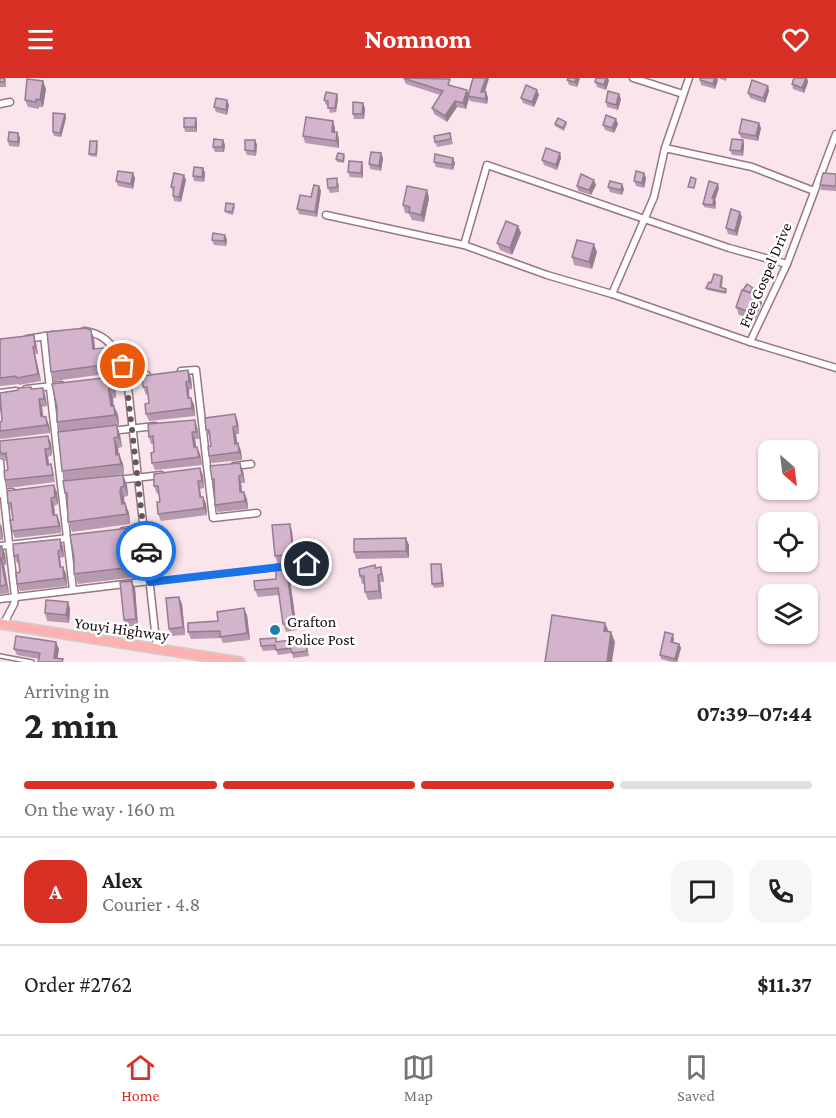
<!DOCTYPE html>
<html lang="en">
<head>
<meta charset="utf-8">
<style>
	body { margin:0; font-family:"Crimson Pro",serif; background:#f6f6f6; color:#202124; height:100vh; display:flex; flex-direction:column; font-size:22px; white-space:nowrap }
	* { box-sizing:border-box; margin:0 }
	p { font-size:20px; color:#757577 }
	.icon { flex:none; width:33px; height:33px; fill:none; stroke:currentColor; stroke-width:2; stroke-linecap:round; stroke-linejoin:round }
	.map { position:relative; height:584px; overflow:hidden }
	.side { display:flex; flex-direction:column; background:#fff; flex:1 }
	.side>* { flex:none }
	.needle { width:39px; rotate:152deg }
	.buttons { position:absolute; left:758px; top:362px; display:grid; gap:12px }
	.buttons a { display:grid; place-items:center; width:60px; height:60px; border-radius:12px; background:#fff; box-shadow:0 2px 4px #0004; font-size:30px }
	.pin { position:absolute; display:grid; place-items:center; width:51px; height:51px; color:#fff; margin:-26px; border:3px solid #fff; border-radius:50%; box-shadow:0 2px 6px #0007 }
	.courier { position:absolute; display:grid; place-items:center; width:60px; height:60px; margin:-30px; border:4px solid #1a73e8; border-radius:50%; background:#fff; color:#222; box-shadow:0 2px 8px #0007 }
	.head em { font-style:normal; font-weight:700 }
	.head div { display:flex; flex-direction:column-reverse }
	.head { display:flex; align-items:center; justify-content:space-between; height:102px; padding:0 24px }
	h1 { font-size:39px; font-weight:700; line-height:45px }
	.bar { display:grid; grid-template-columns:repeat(4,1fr); gap:9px 6px; align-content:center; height:72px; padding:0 24px }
	.bar i { height:8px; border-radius:4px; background:#e0e0e0 }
	.bar .active { background:#d93025 }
	.bar p { grid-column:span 4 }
	.line { display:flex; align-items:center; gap:15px; padding:0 24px; border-top:2px solid #e0e0e0 }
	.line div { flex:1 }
	.round { display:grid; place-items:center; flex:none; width:63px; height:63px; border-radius:18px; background:#f6f6f6 }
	header { display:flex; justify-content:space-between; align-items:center; height:78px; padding:0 24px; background:#d93025; color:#fff; font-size:27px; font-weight:700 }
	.menu { display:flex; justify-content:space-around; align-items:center; height:84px; border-top:2px solid #e0e0e0; background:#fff; font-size:16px; color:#757577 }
	.menu a { display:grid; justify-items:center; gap:3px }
	.menu .active { color:#d93025 }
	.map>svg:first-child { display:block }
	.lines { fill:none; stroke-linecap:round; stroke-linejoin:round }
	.lane-casing { stroke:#997782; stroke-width:6 }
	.street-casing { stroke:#997782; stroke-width:9 }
	.primary-casing { stroke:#d0cecf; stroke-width:12 }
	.lane { stroke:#fff; stroke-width:3 }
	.street { stroke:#fff; stroke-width:6 }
	.primary { stroke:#fdb1b1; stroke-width:9 }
	.wall { fill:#b69ab0 }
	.shaded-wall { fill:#947d90 }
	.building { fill:#d4b3cd; stroke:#947d90; stroke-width:1.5 }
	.done { stroke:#66575c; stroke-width:6; stroke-dasharray:0 10.8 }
	.route { stroke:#1a73e8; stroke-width:8 }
	.poi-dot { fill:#1f7daa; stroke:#fff; stroke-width:2 }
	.labels { text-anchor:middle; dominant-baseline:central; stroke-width:5; stroke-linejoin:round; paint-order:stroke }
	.street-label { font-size:16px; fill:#160a0e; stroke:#fff }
	.poi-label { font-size:16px; fill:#160a0e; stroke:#fff; text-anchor:start }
</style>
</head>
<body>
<header><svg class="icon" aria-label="menu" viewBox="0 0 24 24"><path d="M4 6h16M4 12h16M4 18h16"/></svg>Nomnom<svg class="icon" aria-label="heart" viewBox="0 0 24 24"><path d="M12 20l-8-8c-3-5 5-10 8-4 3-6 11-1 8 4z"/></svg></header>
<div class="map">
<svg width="836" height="584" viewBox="0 0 836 584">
	<rect width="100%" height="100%" fill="#fbe5ec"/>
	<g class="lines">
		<defs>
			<g id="lane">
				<polyline points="291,488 307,486"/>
				<polyline points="151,504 279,490"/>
				<polyline points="0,578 32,584"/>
			</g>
			<g id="street">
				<polyline points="633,0 683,16"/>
				<polyline points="0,26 10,24"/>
				<polyline points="836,56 787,186 750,264 836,290"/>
				<polyline points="665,70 752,89 814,113"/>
				<polyline points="326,137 464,167 547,197 612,216 750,264"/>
				<polyline points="464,167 487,87 729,170 787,186"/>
				<polyline points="612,216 654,119 665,70 689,0"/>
				<path d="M 84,253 C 111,256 119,277 127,300 L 157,571"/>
				<polyline points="44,258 73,512"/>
				<polyline points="27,261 53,257"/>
				<polyline points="181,293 196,292 213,440 257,435"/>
				<polyline points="106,302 147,297"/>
				<polyline points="26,311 61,307"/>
				<polyline points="0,315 16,313"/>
				<polyline points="111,353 155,348"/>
				<polyline points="0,384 15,519 14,526 3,547"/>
				<polyline points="234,388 251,386"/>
				<polyline points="118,402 161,397"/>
				<polyline points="0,416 12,414"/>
				<polyline points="123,453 144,451"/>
				<polyline points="0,468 68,460"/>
				<polyline points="0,521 150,503"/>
			</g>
			<polyline id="primary" points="0,546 240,584"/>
		</defs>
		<use href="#lane" class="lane-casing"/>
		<use href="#street" class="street-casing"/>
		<use href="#primary" class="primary-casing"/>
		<use href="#lane" class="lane"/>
		<use href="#street" class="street"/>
		<use href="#primary" class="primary"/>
	</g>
	<g class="wall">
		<rect x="0" y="0" width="6" height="9"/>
		<polygon points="403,0 452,7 452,8 467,12 468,16 473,0 489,0 485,14 486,14 488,20 487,26 470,23 469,20 466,31 457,29 447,44 434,36 432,30 440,17 406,6"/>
		<polygon points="580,0 577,9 569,7 567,2"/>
		<polygon points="700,0 717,0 718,2 715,11 701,7 700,2"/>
		<polygon points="718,0 727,0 726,3"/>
		<polygon points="794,0 807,0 808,4 804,15 793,11 792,6"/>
		<polygon points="609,2 606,12 597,9 595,4"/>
		<polygon points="768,8 769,13 765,25 750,20 748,15"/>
		<polygon points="46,11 43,29 39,29 39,31 28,29 25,22"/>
		<polygon points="539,17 534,29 523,25 521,20"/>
		<polygon points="338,21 336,34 330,35 328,27 326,27 324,22"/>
		<polygon points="621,21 618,32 607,29 606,24"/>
		<polygon points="227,22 229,27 227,37 216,34 214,29"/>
		<polygon points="365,30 364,41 354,41 353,36"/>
		<polygon points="65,36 66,40 61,59 54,58 53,54"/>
		<polygon points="196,40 197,45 197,54 185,54 184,49"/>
		<polygon points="333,43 335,50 335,54 339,61 339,70 305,65 303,58"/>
		<polygon points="566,44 567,46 564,53 555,48 555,46"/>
		<polygon points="618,46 614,55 605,52 603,47"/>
		<polygon points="761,50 758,63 741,60 739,55"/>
		<polygon points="18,55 20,60 19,69 9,68 8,63"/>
		<polygon points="450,55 453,66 437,69 435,64"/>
		<polygon points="223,62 225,67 224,74 215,74 213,69"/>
		<polygon points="255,62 257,67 256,78 247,77 245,72"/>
		<polygon points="743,62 744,67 743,78 732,77 730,72"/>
		<polygon points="98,66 97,79 90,78 89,76"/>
		<polygon points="560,75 561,80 557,92 544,87 542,82"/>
		<polygon points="345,78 344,85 337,84 336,81"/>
		<polygon points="383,80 381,93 370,91 369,86"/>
		<polygon points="434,84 455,85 453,92 436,89"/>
		<polygon points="363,89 363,100 350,99 348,94"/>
		<polygon points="203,90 205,95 204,104 194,103 193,98"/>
		<polygon points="836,96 836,113 821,112 820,107"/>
		<polygon points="135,100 133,111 118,108 116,103"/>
		<polygon points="646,100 644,110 636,108 634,103"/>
		<polygon points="186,102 181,124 174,123 173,118 173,114 171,109"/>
		<polygon points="339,105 339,114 330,115 328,110"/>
		<polygon points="596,107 591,117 578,113 577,108"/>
		<polygon points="319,108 321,113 317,139 299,136 297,131 311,119"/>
		<polygon points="608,109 624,111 622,117 610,114"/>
		<polygon points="719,110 715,122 716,124 715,131 704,129 703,126"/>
		<polygon points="427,112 429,120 424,144 412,142 409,136 405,135 403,127"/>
		<polygon points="234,126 235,129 233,137 226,135 225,133"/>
		<polygon points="742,139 737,158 728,156 726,150"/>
		<polygon points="518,148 521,155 512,177 500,172 497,165"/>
		<polygon points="225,157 227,162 226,168 214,167 212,162"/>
		<polygon points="597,174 592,191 574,187 572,179"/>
		<polygon points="722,198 723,200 722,210 726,211 727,214 726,216 707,212 706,210"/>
		<polygon points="753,210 754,212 752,216 759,218 762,225 755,242 739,237 736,229"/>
		<polygon points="91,252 94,261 95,271 104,270 106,275 108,275 112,284 113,295 54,303 51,294"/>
		<polygon points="34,257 36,265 38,276 35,276 41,303 19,307 19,306 0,308 0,261"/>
		<polygon points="191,300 192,311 189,312 189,320 191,320 194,327 195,338 149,343 146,336 149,325 148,316 146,317 143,309"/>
		<polygon points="115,309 116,320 113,320 113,328 114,328 118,337 119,347 60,354 57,344 57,330"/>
		<polygon points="43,310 45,317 47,328 42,329 43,339 49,347 50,355 0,361 0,344 2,343 1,334 0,334 0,315"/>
		<polygon points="235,336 238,344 239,356 236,356 237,366 241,373 242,382 212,385 209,378 211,368 210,360 206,352"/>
		<polygon points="197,349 199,361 195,361 196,369 200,376 202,387 155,392 152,385 154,374 153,366 151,366 149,359"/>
		<polygon points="58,354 120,357 122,369 118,370 118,376 123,386 124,396 66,403 62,393"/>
		<polygon points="0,363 51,365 52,377 48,379 49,387 53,394 55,404 8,410 5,402 8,392 7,383 5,383 2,379 0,379"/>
		<polygon points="243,393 245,405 241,405 242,414 244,414 247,421 248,431 218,434 215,427 214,407 212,401"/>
		<polygon points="123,397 127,407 128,418 124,419 124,424 129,435 130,446 72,454 68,444 67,422 65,415"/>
		<polygon points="203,397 204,410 200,411 201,419 203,419 206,426 207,437 161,443 158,436 160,424 159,415 157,416 154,408"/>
		<polygon points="54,407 57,415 58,426 54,428 55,437 60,445 61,455 15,460 12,453 13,442 12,432 11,433 8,425"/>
		<polygon points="0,445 2,450 3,462 0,462"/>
		<polygon points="129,450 133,460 134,471 130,472 131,478 136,488 137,499 78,506 74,496"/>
		<polygon points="292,453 295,484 278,486 275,478"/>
		<polygon points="60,461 63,469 64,479 60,480 61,489 63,489 66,496 67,508 20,513 17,506 20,494 19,485 17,485 14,478"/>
		<polygon points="409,467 409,480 356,481 354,474"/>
		<polygon points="0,468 5,476 6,487 4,487 9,515 0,516"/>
		<polygon points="293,484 296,495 289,495 297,552 286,554 283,546 279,517 258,519 255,512 276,501 276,486"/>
		<polygon points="441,486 442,490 444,509 434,510 432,506"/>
		<polygon points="375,487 376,490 383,497 384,504 380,504 382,521 368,522 365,514 364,506 362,506 360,498"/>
		<polygon points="135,510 138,548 126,549 124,542"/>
		<polygon points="68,524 70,531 69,545 47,543 45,535"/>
		<polygon points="182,526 185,557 172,558 169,551"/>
		<polygon points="247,537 250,562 223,565 221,560 191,561 188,554 218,543"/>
		<polygon points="674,561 673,564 679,566 681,570 677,584 672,584 661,581 660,577"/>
		<polygon points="290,562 291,567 306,564 309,578 293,580 292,575 278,577 276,572 263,573 261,568 278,564"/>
		<polygon points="14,571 59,571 57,580 39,581 17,577"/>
	</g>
	<g class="shaded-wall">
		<polygon points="486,0 489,0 483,19 481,14"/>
		<polygon points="576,0 580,0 577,9 575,4"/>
		<polygon points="606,0 608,0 609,2 606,12 604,7"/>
		<polygon points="715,0 717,0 718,2 715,11 713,6"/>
		<polygon points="806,0 807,0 808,4 804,15 802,10"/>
		<polygon points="43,3 46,11 43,29 40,22"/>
		<polygon points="768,8 769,13 765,25 763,20"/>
		<polygon points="467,12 469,18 468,18 469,20 466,31 463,25"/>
		<polygon points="537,12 539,17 534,29 532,24"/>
		<polygon points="486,14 488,20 487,26 485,21"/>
		<polygon points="337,16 338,21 336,34 335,30"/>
		<polygon points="619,16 621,21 618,32 616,27"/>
		<polygon points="227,22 229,27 227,37 226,32"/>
		<polygon points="455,23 457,29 447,44 445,38"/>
		<polygon points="363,25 365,30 364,41 362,36"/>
		<polygon points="65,36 66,40 61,59 60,55"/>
		<polygon points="196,40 197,45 197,54 195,49"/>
		<polygon points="616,41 618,46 614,55 612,50"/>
		<polygon points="333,43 335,50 334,61 332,54"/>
		<polygon points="759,45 761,50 758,63 756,58"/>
		<polygon points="337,54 339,61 339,70 336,63"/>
		<polygon points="18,55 20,60 19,69 18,64"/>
		<polygon points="223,62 225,67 224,74 222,69"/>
		<polygon points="255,62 257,67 256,78 255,73"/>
		<polygon points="743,62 744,67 743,78 741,73"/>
		<polygon points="381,75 383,80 381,93 379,88"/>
		<polygon points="560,75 561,80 557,92 556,87"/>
		<polygon points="453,80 455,85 453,92 452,87"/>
		<polygon points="362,84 363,89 363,100 361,95"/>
		<polygon points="203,90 205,95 204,104 202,99"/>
		<polygon points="133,95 135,100 133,111 131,106"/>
		<polygon points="644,95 646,100 644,110 642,105"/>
		<polygon points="184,97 186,102 181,124 179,119"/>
		<polygon points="594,102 596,107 591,117 589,112"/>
		<polygon points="622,106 624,111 622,117 621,112"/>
		<polygon points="718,106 719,110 715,122 716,124 715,131 712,120"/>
		<polygon points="319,108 321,113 317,139 315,134"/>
		<polygon points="427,112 429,120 424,144 421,137"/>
		<polygon points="740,134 742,139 737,158 735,153"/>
		<polygon points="518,148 521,155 512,177 510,170"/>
		<polygon points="225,157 227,162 226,168 224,163"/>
		<polygon points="594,166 597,174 592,191 589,184"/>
		<polygon points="759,218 762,225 755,242 752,235"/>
		<polygon points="91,252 94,261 96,280 93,271"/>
		<polygon points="34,257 36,265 38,276 35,269"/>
		<polygon points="33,269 35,276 41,303 38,296"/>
		<polygon points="108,275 112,284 113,295 110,286"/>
		<polygon points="188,292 191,300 192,311 189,304"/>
		<polygon points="112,299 115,309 116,320 113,310"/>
		<polygon points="186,304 189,312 190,328 188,320"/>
		<polygon points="43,310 45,317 47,328 44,321"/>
		<polygon points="109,310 113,320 115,338 111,328"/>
		<polygon points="191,320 194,327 195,338 192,330"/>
		<polygon points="39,321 42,329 44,346 41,338"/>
		<polygon points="114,328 118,337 119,347 115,337"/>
		<polygon points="235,336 238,344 239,356 237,348"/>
		<polygon points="46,339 49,347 50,355 47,347"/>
		<polygon points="195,342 197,349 199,361 196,354"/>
		<polygon points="117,347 120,357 122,369 118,359"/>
		<polygon points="233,349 236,356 238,373 235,366"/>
		<polygon points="192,354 195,361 197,377 194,369"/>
		<polygon points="48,358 51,365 52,377 50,370"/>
		<polygon points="114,360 118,370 120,387 116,377"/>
		<polygon points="238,365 241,373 242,382 239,374"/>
		<polygon points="197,369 200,376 202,387 199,379"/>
		<polygon points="45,371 48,379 50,394 47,387"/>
		<polygon points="119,376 123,386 124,396 121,386"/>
		<polygon points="240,385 243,393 245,405 242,397"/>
		<polygon points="200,390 203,397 204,410 202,403"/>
		<polygon points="123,397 127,407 128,418 124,408"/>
		<polygon points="239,398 241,405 243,422 240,414"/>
		<polygon points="198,403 200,411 202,426 200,419"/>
		<polygon points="54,407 57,415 58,426 55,419"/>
		<polygon points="121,409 124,419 126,436 122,426"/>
		<polygon points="244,414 247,421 248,431 245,423"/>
		<polygon points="203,419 206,426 207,437 204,430"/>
		<polygon points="51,420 54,428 56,444 53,437"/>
		<polygon points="125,425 129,435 130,446 127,436"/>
		<polygon points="57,437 60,445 61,455 59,448"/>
		<polygon points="0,445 2,450 3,462 1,454"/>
		<polygon points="290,446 292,453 295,484 293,476"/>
		<polygon points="129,450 133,460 134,471 131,461"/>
		<polygon points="406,460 409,467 409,480 406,473"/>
		<polygon points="60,461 63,469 64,479 61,472"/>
		<polygon points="127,462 130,472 132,488 129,478"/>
		<polygon points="2,468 5,476 6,487 3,480"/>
		<polygon points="58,473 60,480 62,497 60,489"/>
		<polygon points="132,478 136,488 137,499 133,489"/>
		<polygon points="1,480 4,487 9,515 6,507"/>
		<polygon points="441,486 442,490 444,509 442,505"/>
		<polygon points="286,488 289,495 297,552 294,545"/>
		<polygon points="63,489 66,496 67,508 64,500"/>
		<polygon points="381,489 383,497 384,504 381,496"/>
		<polygon points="378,497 380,504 382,521 379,513"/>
		<polygon points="132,503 135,510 138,548 136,541"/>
		<polygon points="179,519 182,526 185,557 183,549"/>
		<polygon points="68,524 70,531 69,545 66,537"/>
		<polygon points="244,530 247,537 250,562 247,555"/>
		<polygon points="605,545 609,554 604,553"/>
		<polygon points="611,554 615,564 612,584 607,584"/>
		<polygon points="673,556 674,561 672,568 671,564"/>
		<polygon points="56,564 59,571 57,584 54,580"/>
		<polygon points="679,566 681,570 677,584 675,581"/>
	</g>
	<g class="building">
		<rect x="0" y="0" width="4" height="4"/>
		<polygon points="403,0 450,1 448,7 467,12 463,25 455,23 445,38 432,30 443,13"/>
		<polygon points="473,0 486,0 481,14 486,14 485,21 468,18"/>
		<polygon points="568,0 576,0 575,4 567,2"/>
		<polygon points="596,0 606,0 604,7 595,4"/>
		<polygon points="700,0 715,0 713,6 700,2"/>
		<polygon points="794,0 806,0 802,10 792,6"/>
		<polygon points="27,1 43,3 40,22 36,21 36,24 25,22"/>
		<polygon points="752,2 768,8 763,20 748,15"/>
		<polygon points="526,7 537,12 532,24 521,20"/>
		<polygon points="608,13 619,16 616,27 606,24"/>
		<polygon points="326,14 337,16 335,30 328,30 328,23 324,22"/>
		<polygon points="216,20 227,22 226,32 214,29"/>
		<polygon points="353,24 363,25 362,36 353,36"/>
		<polygon points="53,35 65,36 60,55 53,54"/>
		<polygon points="606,37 616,41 612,50 603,47"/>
		<polygon points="306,39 333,43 332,54 337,54 336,63 303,58"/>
		<polygon points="184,40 196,40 195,49 184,49"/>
		<polygon points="558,40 566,44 563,50 555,46"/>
		<polygon points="742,41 759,45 756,58 739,55"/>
		<polygon points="9,54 18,55 18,64 8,63"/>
		<polygon points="450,55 451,61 435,64 434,58"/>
		<polygon points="214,61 223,62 222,69 213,69"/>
		<polygon points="732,61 743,62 741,73 730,72"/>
		<polygon points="245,62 255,62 255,73 245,72"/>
		<polygon points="90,63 97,63 96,76 89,76"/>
		<polygon points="546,70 560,75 556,87 542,82"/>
		<polygon points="371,74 381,75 379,88 369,86"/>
		<polygon points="338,75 344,76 343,83 336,81"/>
		<polygon points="435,76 453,80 452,87 434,84"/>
		<polygon points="349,83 362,84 361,95 348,94"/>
		<polygon points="194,89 203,90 202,99 193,98"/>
		<polygon points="118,93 133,95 131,106 116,103"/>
		<polygon points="636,93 644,95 642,105 634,103"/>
		<polygon points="174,95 184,97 179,119 173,118 174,109 171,109"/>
		<polygon points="823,95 836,96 836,108 820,107"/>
		<polygon points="581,96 594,102 589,112 577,108"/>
		<polygon points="691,99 696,101 694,110 688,109"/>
		<polygon points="337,100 337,109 328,110 327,101"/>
		<polygon points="610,103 622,106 621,112 608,109"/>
		<polygon points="709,103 718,106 712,120 714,120 713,127 703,126"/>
		<polygon points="314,107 319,108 315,134 297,131 300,117 311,119"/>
		<polygon points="407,108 427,112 421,137 409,134 410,129 403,127"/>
		<polygon points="226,125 234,126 232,134 225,133"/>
		<polygon points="731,131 740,134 735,153 726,150"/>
		<polygon points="506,143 518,148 510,170 497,165"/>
		<polygon points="213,155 225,157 224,163 212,162"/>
		<polygon points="577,162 594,166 589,184 572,179"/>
		<polygon points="714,196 722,198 720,209 726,211 725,214 706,210 709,204 711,205"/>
		<polygon points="747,206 753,210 750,215 743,212"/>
		<polygon points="742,212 759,218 752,235 736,229"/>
		<polygon points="85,250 91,252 93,271 104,270 105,276 108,275 110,286 51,294 47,254"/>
		<polygon points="34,257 35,269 33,269 38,296 17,300 16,298 0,300 0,261"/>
		<polygon points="188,292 189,304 186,304 187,313 188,320 191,320 192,330 146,336 145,326 149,325 147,309 143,309 142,298"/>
		<polygon points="112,299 113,310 109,310 109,315 111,328 114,328 115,337 57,344 57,330 52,306"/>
		<polygon points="31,309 31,311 43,310 44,321 39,321 41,338 46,339 47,347 0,353 0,344 2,343 0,315 18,312 18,310"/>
		<polygon points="235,336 237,348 233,349 235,366 238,365 239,374 209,378 208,369 211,368 209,352 206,352 205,340"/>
		<polygon points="195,342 196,354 192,354 194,369 197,369 199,379 152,385 151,375 154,374 153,358 149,359 148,346"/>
		<polygon points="117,347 118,359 114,360 115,365 116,377 119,376 121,386 62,393 58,354"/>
		<polygon points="48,358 50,370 45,371 47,387 51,386 53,397 5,402 4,393 8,392 6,375 2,376 0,373 0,363"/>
		<polygon points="240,385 242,397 239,398 240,414 244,414 245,423 215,427 214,401 212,401 210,388"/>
		<polygon points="200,390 202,403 198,403 200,419 203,419 204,430 158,436 157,424 160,424 158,408 154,408 154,396"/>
		<polygon points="123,397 124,408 121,409 120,414 122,426 125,425 127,436 68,444 67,415 65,415 63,403"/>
		<polygon points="54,407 55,419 51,420 53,437 57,437 59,448 12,453 10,442 13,442 11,425 8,425 7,413"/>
		<polygon points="290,446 293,476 275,478 272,447"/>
		<polygon points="129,450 131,461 127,462 129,478 132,478 133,489 74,496 74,480 70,457"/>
		<polygon points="406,460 406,473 354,474 354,461"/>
		<polygon points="60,461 61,472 58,473 60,489 63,489 64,500 17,506 16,495 20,494 18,477 14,478 13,466"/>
		<polygon points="0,468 2,468 3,480 1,480 6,507 0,508"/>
		<polygon points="293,484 294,487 286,488 294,545 283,546 278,510 255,512 254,503 276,501 276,486"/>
		<polygon points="431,486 441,486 442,505 432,506"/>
		<polygon points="375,487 375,490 381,489 381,496 378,497 379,513 365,514 364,498 360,498 359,491"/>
		<polygon points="132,503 136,541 124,542 120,504"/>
		<polygon points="179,519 183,549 169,551 166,520"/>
		<polygon points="46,522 68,524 66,537 45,535"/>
		<polygon points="244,530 247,555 220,559 220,553 188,554 188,545 218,543 217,534"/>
		<polygon points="552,537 605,545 604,553 611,554 607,584 545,584"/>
		<polygon points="665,554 673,556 671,564 679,566 675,581 660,577"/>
		<polygon points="16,558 56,564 54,580 63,581 62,584 38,584 40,575 14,571"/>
		<polygon points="276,560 276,564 290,562 291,570 276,572 275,567 261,568 260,561"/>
		<polygon points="306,564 307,573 292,575 290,567"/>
	</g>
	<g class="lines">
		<polyline class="done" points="123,288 126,300 146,473"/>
		<polyline class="route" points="146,473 150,504 307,486"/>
	</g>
	<circle class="poi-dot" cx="275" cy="552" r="6"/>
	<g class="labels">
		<g class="street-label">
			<text transform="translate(765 197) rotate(-67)">Free Gospel Drive</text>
			<text transform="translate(122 551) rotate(8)">Youyi Highway</text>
		</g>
		<g class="poi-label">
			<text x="287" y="543">Grafton<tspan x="287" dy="18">Police Post</tspan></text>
		</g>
	</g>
</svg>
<div class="buttons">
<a><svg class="needle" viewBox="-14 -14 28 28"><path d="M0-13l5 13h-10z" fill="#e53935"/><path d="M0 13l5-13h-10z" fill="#757577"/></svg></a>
<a><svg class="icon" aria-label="locate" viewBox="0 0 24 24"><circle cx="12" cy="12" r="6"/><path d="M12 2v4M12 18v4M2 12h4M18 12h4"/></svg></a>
<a><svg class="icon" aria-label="layers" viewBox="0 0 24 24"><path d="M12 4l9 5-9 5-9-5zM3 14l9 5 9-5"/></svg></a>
</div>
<div class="pin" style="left:123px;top:288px;background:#ea580c"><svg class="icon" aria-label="bag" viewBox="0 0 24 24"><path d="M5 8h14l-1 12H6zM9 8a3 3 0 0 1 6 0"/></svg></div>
<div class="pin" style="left:307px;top:486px;background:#1f2937"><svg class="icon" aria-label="home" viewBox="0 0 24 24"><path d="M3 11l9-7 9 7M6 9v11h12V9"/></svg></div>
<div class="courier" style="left:146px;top:473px"><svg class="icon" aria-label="car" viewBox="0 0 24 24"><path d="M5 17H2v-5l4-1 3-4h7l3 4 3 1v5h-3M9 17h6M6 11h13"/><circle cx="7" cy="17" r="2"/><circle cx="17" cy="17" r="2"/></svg></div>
</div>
<section class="side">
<div class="head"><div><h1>2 min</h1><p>Arriving in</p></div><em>07:39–07:44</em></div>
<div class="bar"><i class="active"></i><i class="active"></i><i class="active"></i><i></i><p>On the way · 160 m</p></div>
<div class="line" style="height:108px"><b class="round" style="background:#d93025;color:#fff">A</b><div><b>Alex</b><p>Courier · 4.8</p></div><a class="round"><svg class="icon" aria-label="chat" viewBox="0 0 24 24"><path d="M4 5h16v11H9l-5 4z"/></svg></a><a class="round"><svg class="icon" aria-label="phone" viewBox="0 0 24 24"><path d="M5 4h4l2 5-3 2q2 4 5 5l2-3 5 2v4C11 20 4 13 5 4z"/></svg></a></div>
<div class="line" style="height:78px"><div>Order #2762</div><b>$11.37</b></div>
</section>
<nav class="menu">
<a class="active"><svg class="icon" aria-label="home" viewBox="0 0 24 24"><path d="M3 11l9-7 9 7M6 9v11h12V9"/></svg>Home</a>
<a><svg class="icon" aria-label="map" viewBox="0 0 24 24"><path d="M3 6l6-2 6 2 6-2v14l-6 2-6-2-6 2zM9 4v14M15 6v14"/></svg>Map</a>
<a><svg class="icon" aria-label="saved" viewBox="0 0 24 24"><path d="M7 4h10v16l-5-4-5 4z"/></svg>Saved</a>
</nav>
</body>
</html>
